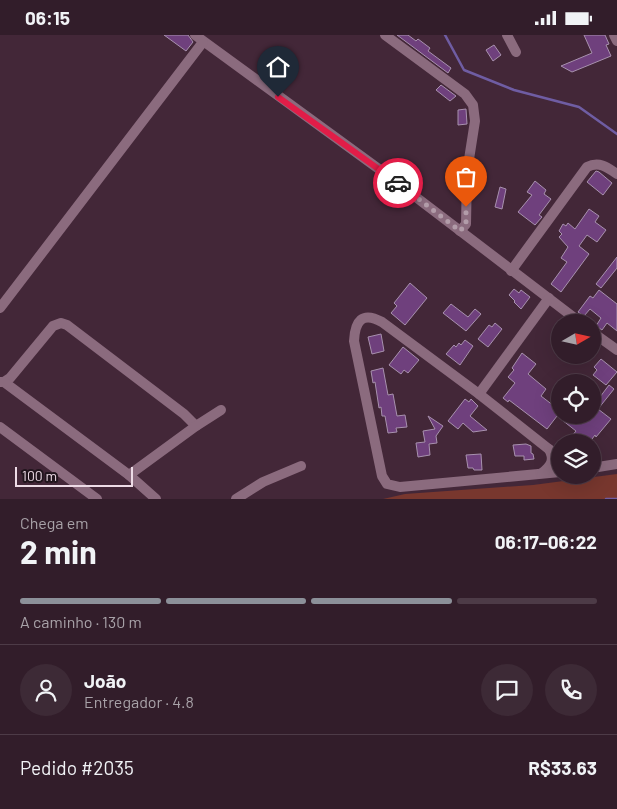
<!DOCTYPE html>
<html lang="pt">
<head>
<meta charset="utf-8">
<style>
	body { margin:0; font-family:Barlow,sans-serif; background:#3d2a36; color:#f1f3f6; height:100vh; display:flex; flex-direction:column; font-size:19px; white-space:nowrap }
	* { box-sizing:border-box; margin:0 }
	p { font-size:16px; color:#a8a2a8 }
	.icon { flex:none; width:28px; height:28px; fill:none; stroke:currentColor; stroke-width:2; stroke-linecap:round; stroke-linejoin:round }
	.map { position:relative; height:464px; overflow:hidden }
	.sheet { display:flex; flex-direction:column; background:#321d2a; flex:1 }
	.sheet>* { flex:none }
	.needle { width:32px; rotate:81deg }
	.buttons { position:absolute; left:551px; top:279px; display:grid; gap:10px }
	.buttons a { display:grid; place-items:center; width:50px; height:50px; border-radius:50%; background:#321d2a; box-shadow:0 5px 20px #0002,0 0 0 1px #4d3b47; font-size:25px }
	.scale { position:absolute; left:15px; bottom:12px; width:118px; box-sizing:border-box; padding-left:5px; border:2px solid #eddbe6; border-top:0; font-size:14px; line-height:18px; white-space:nowrap; color:#eddbe6; -webkit-text-stroke:4px #21151d; paint-order:stroke }
	.pin { position:absolute; display:grid; place-items:center; width:42px; height:42px; color:#fff; margin:-51px -21px; border-radius:50% 50% 50% 0; rotate:-45deg; box-shadow:0 0 5px #0007 }
	.pin .icon { rotate:45deg }
	.courier { position:absolute; display:grid; place-items:center; width:50px; height:50px; margin:-25px; border:4px solid #e11d48; border-radius:50%; background:#fff; color:#222; box-shadow:0 1px 6px #0007 }
	.overview em { font-style:normal; font-weight:700 }
	.overview div { display:flex; flex-direction:column-reverse }
	.overview { display:flex; align-items:center; justify-content:space-between; height:85px; padding:0 20px }
	h1 { font-size:32px; font-weight:700; line-height:38px }
	.bar { display:grid; grid-template-columns:repeat(4,1fr); gap:8px 5px; align-content:center; height:60px; padding:0 20px }
	.bar i { height:6px; border-radius:4px; background:#4d3b47 }
	.bar .current { background:#8c9099 }
	.bar p { grid-column:span 4 }
	.line { display:flex; align-items:center; gap:12px; padding:0 20px; border-top:1px solid #4d3b47 }
	.line div { flex:1 }
	.round { display:grid; place-items:center; flex:none; width:52px; height:52px; border-radius:26px; background:#3d2a36 }
	.status { display:flex; justify-content:space-between; align-items:center; height:35px; padding:0 25px; background:#321d2a; direction:ltr }
	.status svg { height:14px; fill:currentColor }
	.map>svg:first-child { display:block }
	.green { fill:#78372e }
	.lines { fill:none; stroke-linecap:round; stroke-linejoin:round }
	.stream { stroke:#6f5da3; stroke-width:2.5 }
	.building { fill:#6f407d; stroke:#a891ae }
	.street { stroke:#8b6b7e; stroke-width:10 }
	.done { stroke:#b29ca9; stroke-width:5; stroke-dasharray:0 9 }
	.route { stroke:#e11d48; stroke-width:6 }
</style>
</head>
<body>
<div class="status"><b>06:15</b><svg viewBox="0 0 49 12"><path d="M0 12V9h3v3zM5 12V6h3v6zM10 12V3h3v9zM15 12V0h3v12zM26 1h20v11H26zM47 4h2v5h-2z"/></svg></div>
<div class="map">
<svg width="617" height="464" viewBox="0 0 617 464">
	<rect width="100%" height="100%" fill="#432738"/>
	<polygon class="green" points="617,439 617,464 383,464 405,459 533,450"/>
	<g class="lines">
		<g class="stream">
			<polyline points="445,0 464,35 514,55 579,72 617,99"/>
			<polyline points="606,464 617,464"/>
		</g>
	</g>
	<g class="building">
		<polygon points="164,0 188,0 193,7 186,16"/>
		<polygon points="397,0 408,0 416,6 418,4 430,13 428,16 451,33 448,38"/>
		<polygon points="584,0 605,0 609,9 606,10 611,21 572,37 561,31 592,18"/>
		<polygon points="494,10 501,20 493,26 486,15"/>
		<polygon points="441,50 456,61 450,66 436,55"/>
		<polygon points="466,74 467,89 458,90 458,75"/>
		<polygon points="596,136 599,137 612,148 603,160 587,147"/>
		<polygon points="535,146 546,155 544,159 551,164 539,180 542,182 535,190 518,177 532,160 527,157"/>
		<polygon points="500,152 506,154 502,174 495,172"/>
		<polygon points="589,174 599,181 595,187 606,195 597,207 587,200 579,211 589,219 561,257 551,249 567,227 561,223 568,212 559,202 562,199 559,196 563,189 566,191 568,188 575,194"/>
		<polygon points="617,222 617,233 601,253 596,249"/>
		<polygon points="410,248 427,263 405,290 391,278 397,271 394,268"/>
		<polygon points="514,254 519,258 521,255 530,262 521,274 514,267 515,266 509,260"/>
		<polygon points="599,255 617,269 617,296 607,288 602,295 596,291 601,283 590,274 584,281 578,277 590,261 593,263"/>
		<polygon points="451,269 468,282 475,274 481,279 466,296 443,278"/>
		<polygon points="495,288 502,294 488,312 478,304 489,290 492,292"/>
		<polygon points="381,299 384,316 372,319 368,302"/>
		<polygon points="465,305 473,311 460,330 446,319 454,310 456,312 459,308 461,310"/>
		<polygon points="403,312 419,325 408,338 404,335 401,339 389,330"/>
		<polygon points="522,318 536,329 528,339 546,354 541,361 554,371 560,363 560,380 592,380 592,369 594,370 609,350 614,354 598,374 611,384 596,402 595,400 589,408 566,408 576,396 557,381 547,394 509,365 508,367 503,363 515,348 508,342 514,335 512,333"/>
		<polygon points="601,324 617,337 606,350 593,340 597,335 594,332"/>
		<polygon points="383,333 388,360 393,359 397,381 405,380 407,392 396,393 397,397 388,398 385,381 382,381 381,372 379,373 375,347 373,348 371,336"/>
		<polygon points="465,364 469,367 471,364 478,371 470,381 487,395 473,397 463,388 458,394 448,386"/>
		<polygon points="428,381 443,391 436,401 437,408 429,409 430,420 418,422 416,408 425,407 423,396 435,394"/>
		<polygon points="526,409 531,411 531,418 533,419 534,424 524,425 524,421 515,421 513,410"/>
		<polygon points="481,419 482,435 474,435 473,433 468,433 466,420"/>
	</g>
	<g class="lines">
		<g class="street">
			<polyline points="195,0 383,137 581,288"/>
			<polyline points="385,0 465,59 473,70 475,86 467,137 466,189 460,196"/>
			<polyline points="507,0 516,17"/>
			<polyline points="614,0 617,6"/>
			<path d="M 511,236 L 587,132 C 599,126 607,132 617,139"/>
			<polyline points="0,273 203,7"/>
			<polyline points="592,297 617,315"/>
			<polyline points="0,347 4,347 10,343 53,291 61,288 67,290 184,379 196,391"/>
			<polyline points="4,347 129,440 156,464"/>
			<polyline points="479,359 549,263"/>
			<polyline points="0,392 97,464"/>
			<path d="M 560,423 L 479,359 L 382,287 C 362,276 355,286 354,306 L 382,441 L 387,449 L 400,452 L 560,437"/>
			<polyline points="592,433 617,429"/>
			<path d="M 542,438 C 551,431 555,425 549,414"/>
			<polyline points="129,440 196,391 221,375"/>
			<polyline points="236,464 263,447 301,431"/>
		</g>
	</g>
	<g class="lines">
		<polyline class="done" points="398,148 460,196 466,189 466,172"/>
		<polyline class="route" points="278,62 398,148"/>
	</g>
</svg>
<div class="buttons">
<a><svg class="needle" viewBox="-14 -14 28 28"><path d="M0-13l5 13h-10z" fill="#e53935"/><path d="M0 13l5-13h-10z" fill="#a8a2a8"/></svg></a>
<a><svg class="icon" aria-label="locate" viewBox="0 0 24 24"><circle cx="12" cy="12" r="6"/><path d="M12 2v4M12 18v4M2 12h4M18 12h4"/></svg></a>
<a><svg class="icon" aria-label="layers" viewBox="0 0 24 24"><path d="M12 4l9 5-9 5-9-5zM3 14l9 5 9-5"/></svg></a>
</div>
<div class="scale">100 m</div>
<div class="pin" style="left:466px;top:172px;background:#ea580c"><svg class="icon" aria-label="bag" viewBox="0 0 24 24"><path d="M5 8h14l-1 12H6zM9 8a3 3 0 0 1 6 0"/></svg></div>
<div class="pin" style="left:278px;top:62px;background:#1f2937"><svg class="icon" aria-label="home" viewBox="0 0 24 24"><path d="M3 11l9-7 9 7M6 9v11h12V9"/></svg></div>
<div class="courier" style="left:398px;top:148px"><svg class="icon" aria-label="car" viewBox="0 0 24 24"><path d="M5 17H2v-5l4-1 3-4h7l3 4 3 1v5h-3M9 17h6M6 11h13"/><circle cx="7" cy="17" r="2"/><circle cx="17" cy="17" r="2"/></svg></div>
</div>
<section class="sheet">
<div class="overview"><div><h1>2 min</h1><p>Chega em</p></div><em>06:17–06:22</em></div>
<div class="bar"><i class="current"></i><i class="current"></i><i class="current"></i><i></i><p>A caminho · 130 m</p></div>
<div class="line" style="height:90px"><a class="round"><svg class="icon" aria-label="person" viewBox="0 0 24 24"><circle cx="12" cy="8" r="4"/><path d="M4 21q1-7 8-7t8 7"/></svg></a><div><b>João</b><p>Entregador · 4.8</p></div><a class="round"><svg class="icon" aria-label="chat" viewBox="0 0 24 24"><path d="M4 5h16v11H9l-5 4z"/></svg></a><a class="round"><svg class="icon" aria-label="phone" viewBox="0 0 24 24"><path d="M5 4h4l2 5-3 2q2 4 5 5l2-3 5 2v4C11 20 4 13 5 4z"/></svg></a></div>
<div class="line" style="height:65px"><div>Pedido #2035</div><b>R$33.63</b></div>
</section>
</body>
</html>
